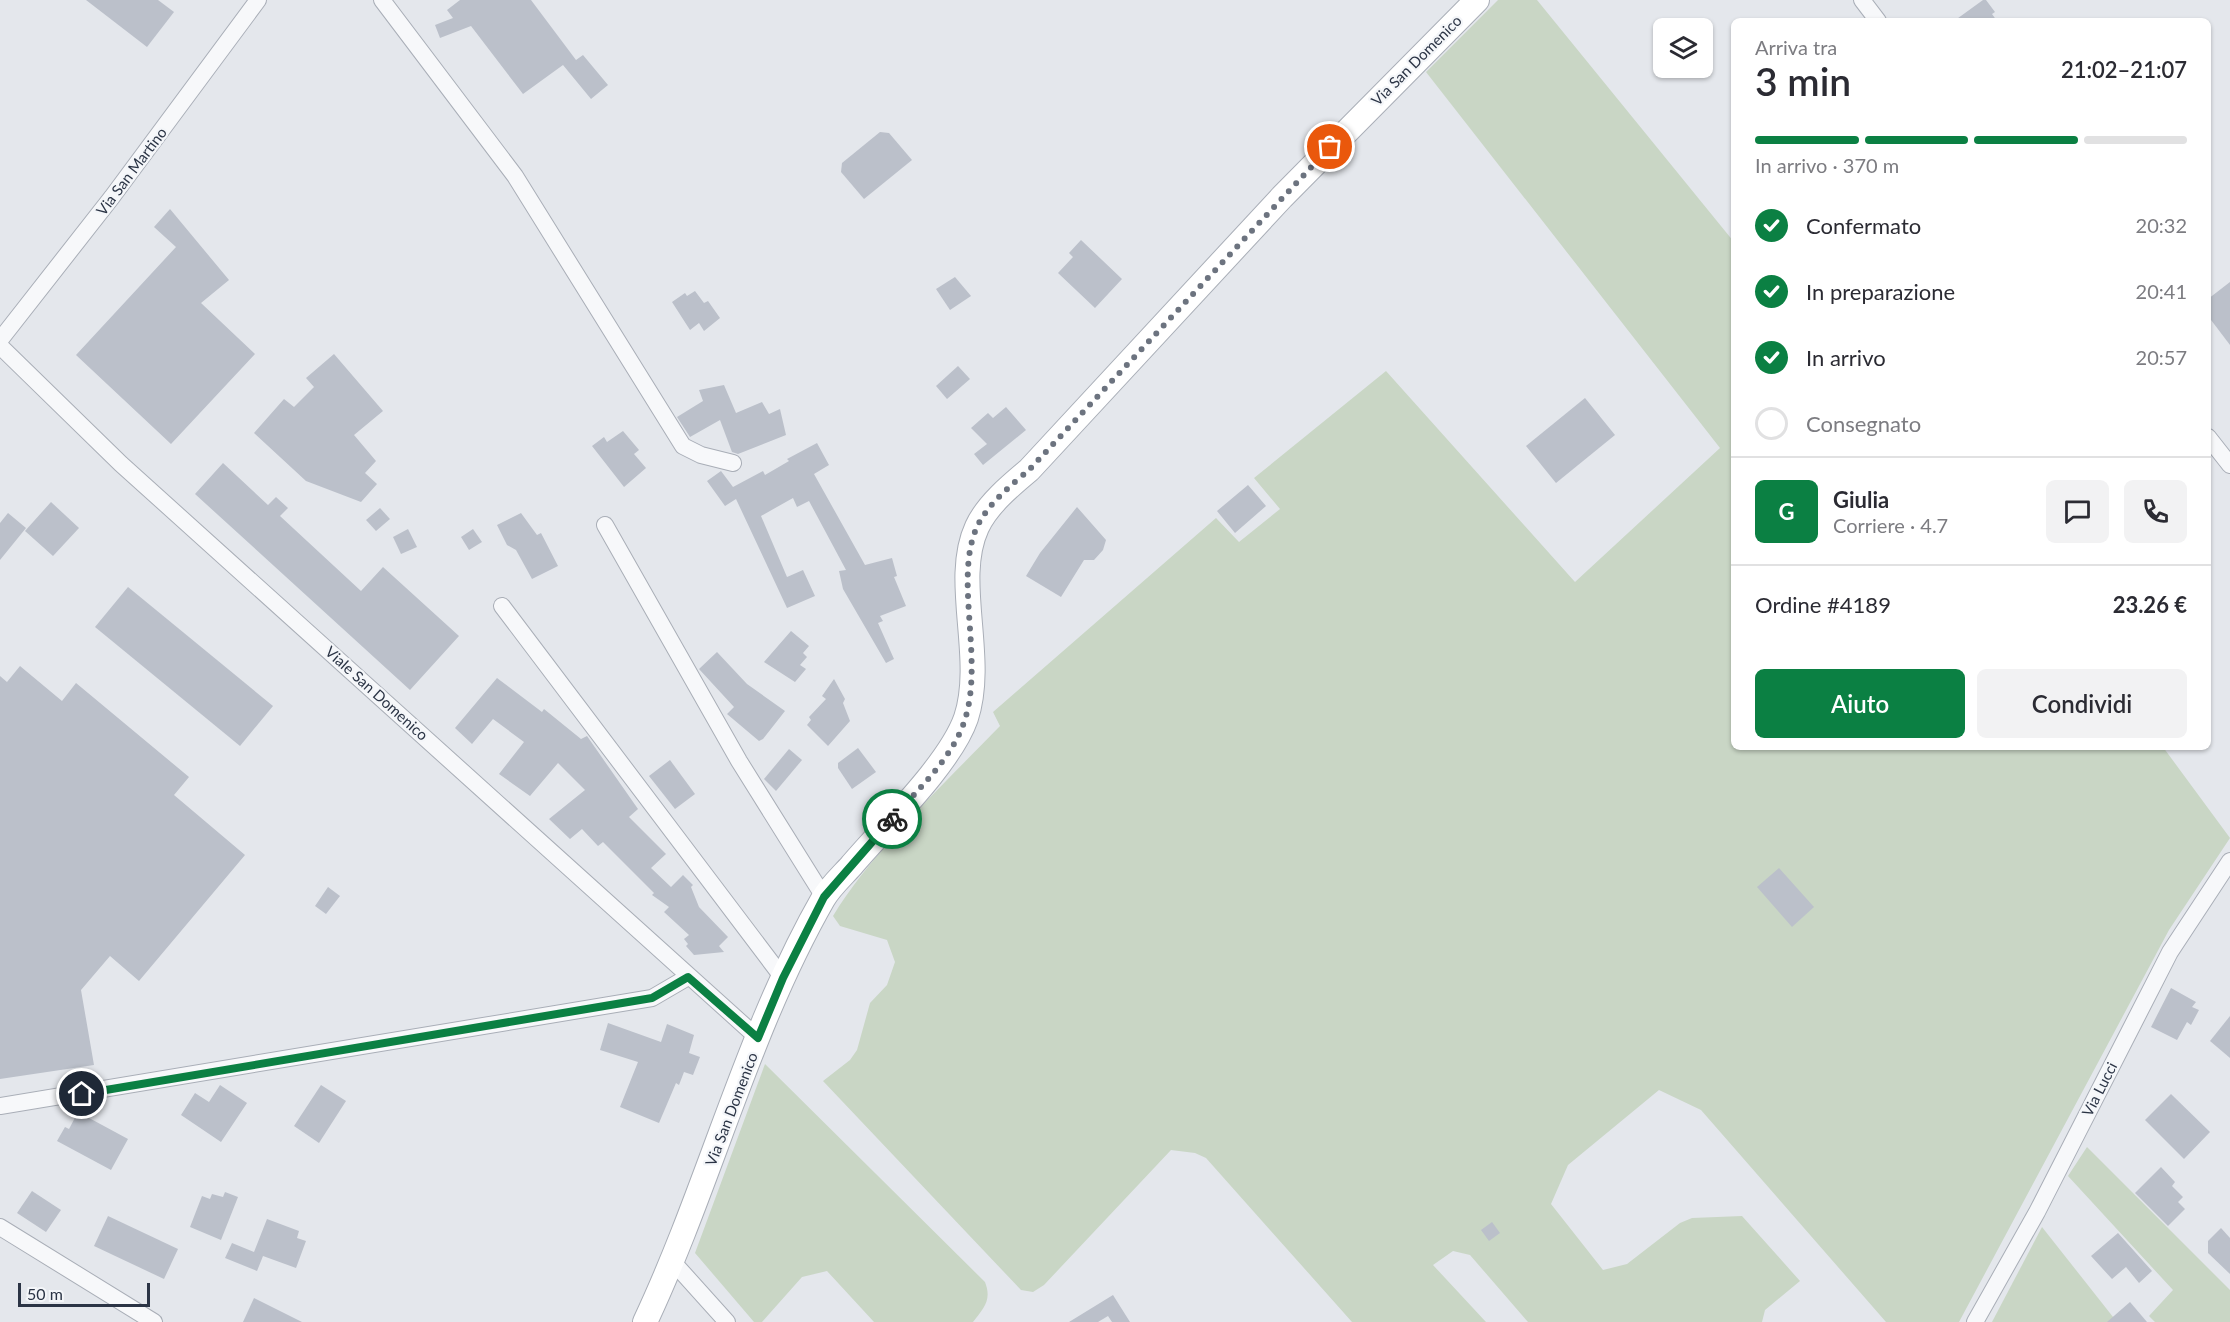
<!DOCTYPE html>
<html lang="it">
<head>
<meta charset="utf-8">
<style>
	body { margin:0; font-family:Lato,sans-serif; background:#f2f2f3; color:#2b2b33; height:100vh; display:flex; flex-direction:column; font-size:22px; white-space:nowrap }
	* { box-sizing:border-box; margin:0 }
	p { font-size:20px; color:#7c7c81 }
	.icon { flex:none; width:33px; height:33px; fill:none; stroke:currentColor; stroke-width:2; stroke-linecap:round; stroke-linejoin:round }
	.map { position:relative; flex:1; overflow:hidden }
	.sheet { position:absolute; left:1731px; top:18px; width:480px; height:732px; display:flex; flex-direction:column; background:#fff; border-radius:9px; box-shadow:0 2px 4px #0004 }
	.sheet>* { flex:none }
	.controls { position:absolute; left:1653px; top:18px; display:grid; gap:12px }
	.controls a { display:grid; place-items:center; width:60px; height:60px; border-radius:9px; background:#fff; box-shadow:0 2px 4px #0004; font-size:30px }
	.scale { position:absolute; left:18px; bottom:15px; width:132px; box-sizing:border-box; padding-left:6px; border:3px solid #2b3445; border-top:0; font-size:16px; line-height:21px; white-space:nowrap; color:#2b3445; -webkit-text-stroke:4px #f4f6f9; paint-order:stroke }
	.pin { position:absolute; display:grid; place-items:center; width:51px; height:51px; color:#fff; margin:-26px; border:3px solid #fff; border-radius:50%; box-shadow:0 2px 6px #0007 }
	.courier { position:absolute; display:grid; place-items:center; width:60px; height:60px; margin:-30px; border:4px solid #0b8043; border-radius:50%; background:#fff; color:#222; box-shadow:0 2px 8px #0007 }
	.overview em { font-style:normal; font-weight:600 }
	.overview div { display:flex; flex-direction:column-reverse }
	.overview { display:flex; align-items:center; justify-content:space-between; height:102px; padding:0 24px }
	h1 { font-size:39px; font-weight:600; line-height:45px }
	.bar { display:grid; grid-template-columns:repeat(4,1fr); gap:9px 6px; align-content:center; height:72px; padding:0 24px }
	.bar i { height:8px; border-radius:4px; background:#e1e1e2 }
	.bar .selected { background:#0b8043 }
	.bar p { grid-column:span 4 }
	.line { display:flex; align-items:center; gap:15px; padding:0 24px; border-top:2px solid #e1e1e2 }
	.line div { flex:1 }
	.round { display:grid; place-items:center; flex:none; width:63px; height:63px; border-radius:9px; background:#f2f2f3 }
	ol { padding:0 24px; list-style:none }
	li { display:flex; align-items:center; gap:18px; height:66px }
	li p { margin-inline-start:auto }
	li .icon { padding:6px; border-radius:50%; background:#0b8043; color:#fff; stroke-width:4 }
	li:last-child { color:#7c7c81 }
	li i { width:33px; height:33px; border:3px solid #e1e1e2; border-radius:50% }
	.cta { display:flex; gap:12px; margin-top:auto; padding:12px 24px }
	.cta a { flex:1; height:69px; border-radius:9px; background:#0b8043; color:#fff; font-size:24px; font-weight:600; line-height:69px; text-align:center }
	.cta a+a { background:#f2f2f3; color:#2b2b33 }
	.map>svg:first-child { display:block }
	.green { fill:#c9d6c5 }
	.building { fill:#bbc0ca }
	.lines { fill:none; stroke-linecap:round; stroke-linejoin:round }
	.street-casing { stroke:#a9aeb7; stroke-width:18 }
	.secondary-casing { stroke:#a9aeb7; stroke-width:26 }
	.street { stroke:#f7f8fa; stroke-width:16 }
	.secondary { stroke:#fff; stroke-width:24 }
	.done { stroke:#6c737f; stroke-width:6; stroke-dasharray:0 10.8 }
	.route { stroke:#0b8043; stroke-width:8 }
	.labels { text-anchor:middle; dominant-baseline:central; stroke-width:4.5; stroke-linejoin:round; paint-order:stroke }
	.street-label { font-size:15px; fill:#2b3445; stroke:#f4f6f9 }
</style>
</head>
<body>
<div class="map">
<svg width="2230" height="1322" viewBox="0 0 2230 1322">
	<rect width="100%" height="100%" fill="#e4e7ec"/>
	<g class="green">
		<path d="M 1498,0 L 1537,0 L 1734,242 L 1734,747 L 2163,747 L 2230,838 L 2169,930 L 1959,1322 L 1886,1322 L 1701,1110 L 1659,1090 L 1568,1165 L 1551,1204 L 1603,1270 L 1627,1264 L 1680,1223 L 1692,1218 L 1742,1216 L 1800,1281 L 1765,1310 L 1762,1322 L 1528,1322 L 1470,1255 L 1453,1251 L 1433,1265 L 1486,1322 L 1352,1322 L 1206,1158 L 1195,1153 L 1171,1150 L 1044,1285 L 1033,1292 L 1021,1290 L 823,1081 L 850,1060 L 857,1050 L 870,1003 L 887,985 L 895,962 L 887,940 L 840,926 L 833,916 C 875,848 944,784 1000,726 L 993,712 L 1216,518 L 1239,542 L 1280,509 L 1254,478 L 1386,371 L 1575,582 L 1720,448 L 1426,72 Z"/>
		<path d="M 765,1064 L 985,1282 C 992,1300 984,1308 973,1322 L 874,1322 L 827,1271 L 802,1277 L 762,1322 L 754,1322 L 695,1253 Z"/>
		<polygon points="2087,1147 2230,1290 2230,1322 2155,1322 2149,1316 2173,1290 2068,1176"/>
		<polygon points="2042,1227 2117,1322 1992,1322"/>
	</g>
	<g class="building">
		<polygon points="86,0 158,0 174,12 147,47"/>
		<polygon points="460,0 531,0 576,60 583,55 608,85 591,99 563,65 523,94 471,26 440,38 435,25 453,18 447,10"/>
		<polygon points="1983,0 1986,0 1995,12 1992,14 1997,21 1954,21"/>
		<polygon points="880,132 889,133 912,160 864,199 841,172 842,163"/>
		<polygon points="170,209 229,280 201,303 255,354 171,444 76,355 176,247 154,227"/>
		<polygon points="1081,240 1122,279 1095,308 1058,273 1073,257 1069,253"/>
		<polygon points="955,277 971,296 950,310 936,289"/>
		<polygon points="2230,282 2230,345 2208,316 2208,299"/>
		<polygon points="695,291 704,303 708,301 720,318 704,331 699,323 690,330 672,302 685,293 687,296"/>
		<polygon points="334,354 383,411 354,435 376,461 365,473 377,484 361,502 306,481 254,433 284,399 294,407 314,387 306,378"/>
		<polygon points="958,366 970,379 947,399 936,386"/>
		<polygon points="724,385 736,413 762,402 769,414 780,409 786,435 738,454 732,452 720,420 690,437 677,417 703,401 699,390"/>
		<polygon points="1585,398 1615,435 1556,483 1526,446"/>
		<polygon points="1006,407 1026,430 983,465 974,454 987,444 971,428 988,413 993,418"/>
		<polygon points="623,431 639,450 634,454 646,468 624,487 592,446 604,437 607,442"/>
		<polygon points="817,443 829,465 814,474 865,565 892,558 897,576 894,577 906,606 880,616 883,621 878,623 894,659 886,663 843,589 839,571 846,570 809,501 797,507 793,498 761,516 787,577 803,570 815,596 787,608 736,499 725,506 707,481 721,471 733,487 763,471 765,475 789,461 787,459"/>
		<polygon points="223,463 268,505 276,497 288,508 280,516 361,591 383,567 459,636 410,690 195,494"/>
		<polygon points="1248,485 1266,506 1235,533 1217,511"/>
		<polygon points="51,502 79,528 53,556 25,531"/>
		<polygon points="1077,507 1106,540 1103,550 1094,560 1084,560 1061,597 1026,576 1040,553"/>
		<polygon points="380,508 390,519 376,531 366,520"/>
		<polygon points="8,513 26,528 0,560 0,523"/>
		<polygon points="521,513 537,535 541,533 558,566 532,579 516,550 507,545 497,525"/>
		<polygon points="408,529 417,547 401,554 393,537"/>
		<polygon points="473,529 482,542 469,550 461,537"/>
		<polygon points="128,587 273,706 240,746 95,627"/>
		<polygon points="791,631 809,646 803,653 807,657 800,665 806,669 795,682 764,662"/>
		<polygon points="717,652 747,684 785,711 763,739 759,741 727,714 734,707 699,669"/>
		<polygon points="20,666 62,701 76,683 189,777 174,795 245,855 139,981 110,956 81,990 94,1065 0,1079 0,676 7,682"/>
		<polygon points="497,678 542,712 544,709 581,739 587,736 638,809 629,817 666,854 651,868 671,887 683,875 693,885 691,887 699,907 728,937 719,946 724,952 694,955 686,946 688,944 684,939 689,935 664,912 669,907 652,895 654,893 603,842 598,846 582,829 570,839 549,819 585,790 558,763 530,796 499,774 524,742 493,719 472,744 455,728"/>
		<polygon points="834,679 845,699 843,703 850,721 828,746 807,725 811,720 809,717 826,699 822,696"/>
		<polygon points="858,748 876,772 852,789 838,768 838,763"/>
		<polygon points="789,749 802,760 776,791 764,779"/>
		<polygon points="670,760 695,794 675,809 649,776"/>
		<polygon points="1779,868 1814,907 1792,927 1757,887"/>
		<polygon points="328,887 340,896 326,914 315,906"/>
		<polygon points="2171,988 2196,1002 2192,1007 2199,1010 2191,1025 2187,1022 2177,1040 2151,1027"/>
		<polygon points="2230,1016 2230,1058 2210,1041"/>
		<polygon points="608,1023 661,1042 667,1024 694,1035 689,1053 700,1057 693,1075 684,1072 679,1085 676,1083 659,1123 620,1107 638,1062 600,1050"/>
		<polygon points="220,1085 247,1103 221,1142 181,1115 195,1093 209,1102"/>
		<polygon points="321,1085 346,1101 319,1143 294,1126"/>
		<polygon points="2171,1094 2210,1132 2184,1159 2145,1120"/>
		<polygon points="78,1112 128,1139 111,1170 57,1141 65,1127 69,1129"/>
		<polygon points="2161,1167 2175,1182 2172,1186 2183,1197 2178,1202 2185,1209 2168,1226 2135,1193"/>
		<polygon points="32,1191 61,1210 46,1232 17,1213"/>
		<polygon points="225,1192 238,1197 221,1240 190,1227 202,1196 210,1199 212,1194 223,1197"/>
		<polygon points="108,1216 178,1249 164,1279 94,1246"/>
		<polygon points="267,1219 299,1231 297,1238 306,1241 296,1268 263,1256 257,1271 225,1258 232,1243 254,1252"/>
		<polygon points="1492,1222 1500,1233 1489,1241 1481,1230"/>
		<polygon points="2221,1228 2230,1238 2230,1274 2208,1253 2208,1241"/>
		<polygon points="2118,1233 2152,1271 2139,1283 2126,1267 2112,1279 2091,1256"/>
		<polygon points="1113,1295 1130,1322 1112,1322 1108,1316 1098,1322 1069,1322"/>
		<polygon points="254,1298 302,1322 243,1322"/>
		<polygon points="2130,1302 2147,1322 2107,1322"/>
	</g>
	<g class="lines">
		<defs>
			<g id="street">
				<polyline points="382,0 515,176 683,446 701,455 733,463"/>
				<polyline points="1862,0 1878,21"/>
				<polyline points="0,340 112,197 258,0"/>
				<polyline points="0,346 121,464 758,1038"/>
				<polyline points="2208,437 2230,465"/>
				<polyline points="605,525 739,761 824,897"/>
				<polyline points="502,606 783,978"/>
				<polyline points="0,1106 652,998 688,977"/>
				<polyline points="0,1227 154,1322"/>
				<polyline points="673,1262 727,1322"/>
				<polyline points="1975,1322 2037,1212 2170,952 2230,861"/>
			</g>
			<path id="secondary" d="M 645,1322 C 710,1184 747,1032 823,899 C 830,887 842,876 851,866 C 884,827 950,764 966,718 C 986,657 952,581 977,527 C 987,505 1011,485 1029,470 L 1282,197 L 1477,0"/>
		</defs>
		<use href="#street" class="street-casing"/>
		<use href="#secondary" class="secondary-casing"/>
		<use href="#street" class="street"/>
		<use href="#secondary" class="secondary"/>
	</g>
	<g class="lines">
		<path class="done" d="M 892,819 C 919,788 955,756 966,716 C 983,656 954,577 977,527 C 987,505 1011,485 1029,470 L 1330,147"/>
		<polyline class="route" points="82,1094 652,998 688,977 758,1038 783,978 824,897 892,819"/>
	</g>
	<g class="labels">
		<g class="street-label">
			<text transform="translate(1416 60) rotate(-45)">Via San Domenico</text>
			<text transform="translate(131 171) rotate(-53)">Via San Martino</text>
			<text transform="translate(377 693) rotate(42)">Viale San Domenico</text>
			<text transform="translate(2099 1089) rotate(-63)">Via Lucci</text>
			<text transform="translate(731 1109) rotate(-69)">Via San Domenico</text>
		</g>
	</g>
</svg>
<div class="controls">
<a><svg class="icon" aria-label="layers" viewBox="0 0 24 24"><path d="M12 4l9 5-9 5-9-5zM3 14l9 5 9-5"/></svg></a>
</div>
<div class="scale">50 m</div>
<div class="pin" style="left:1330px;top:147px;background:#ea580c"><svg class="icon" aria-label="bag" viewBox="0 0 24 24"><path d="M5 8h14l-1 12H6zM9 8a3 3 0 0 1 6 0"/></svg></div>
<div class="pin" style="left:82px;top:1094px;background:#1f2937"><svg class="icon" aria-label="home" viewBox="0 0 24 24"><path d="M3 11l9-7 9 7M6 9v11h12V9"/></svg></div>
<div class="courier" style="left:892px;top:819px"><svg class="icon" aria-label="bike" viewBox="0 0 24 24"><circle cx="6" cy="16" r="4"/><circle cx="18" cy="16" r="4"/><path d="M6 16l4-8h5l3 8M10 8l3 8H6M13 5h3"/></svg></div>
<section class="sheet">
<div class="overview"><div><h1>3 min</h1><p>Arriva tra</p></div><em>21:02–21:07</em></div>
<div class="bar"><i class="selected"></i><i class="selected"></i><i class="selected"></i><i></i><p>In arrivo · 370 m</p></div>
<ol>
<li><svg class="icon" aria-label="check" viewBox="0 0 24 24"><path d="M5 12l5 5 9-10"/></svg>Confermato<p>20:32</p></li>
<li><svg class="icon" aria-label="check" viewBox="0 0 24 24"><path d="M5 12l5 5 9-10"/></svg>In preparazione<p>20:41</p></li>
<li><svg class="icon" aria-label="check" viewBox="0 0 24 24"><path d="M5 12l5 5 9-10"/></svg>In arrivo<p>20:57</p></li>
<li><i></i>Consegnato</li>
</ol>
<div class="line" style="height:108px"><b class="round" style="background:#0b8043;color:#fff">G</b><div><b>Giulia</b><p>Corriere · 4.7</p></div><a class="round"><svg class="icon" aria-label="chat" viewBox="0 0 24 24"><path d="M4 5h16v11H9l-5 4z"/></svg></a><a class="round"><svg class="icon" aria-label="phone" viewBox="0 0 24 24"><path d="M5 4h4l2 5-3 2q2 4 5 5l2-3 5 2v4C11 20 4 13 5 4z"/></svg></a></div>
<div class="line" style="height:78px"><div>Ordine #4189</div><b>23.26 €</b></div>
<div class="cta"><a>Aiuto</a><a>Condividi</a></div>
</section>
</div>
</body>
</html>
